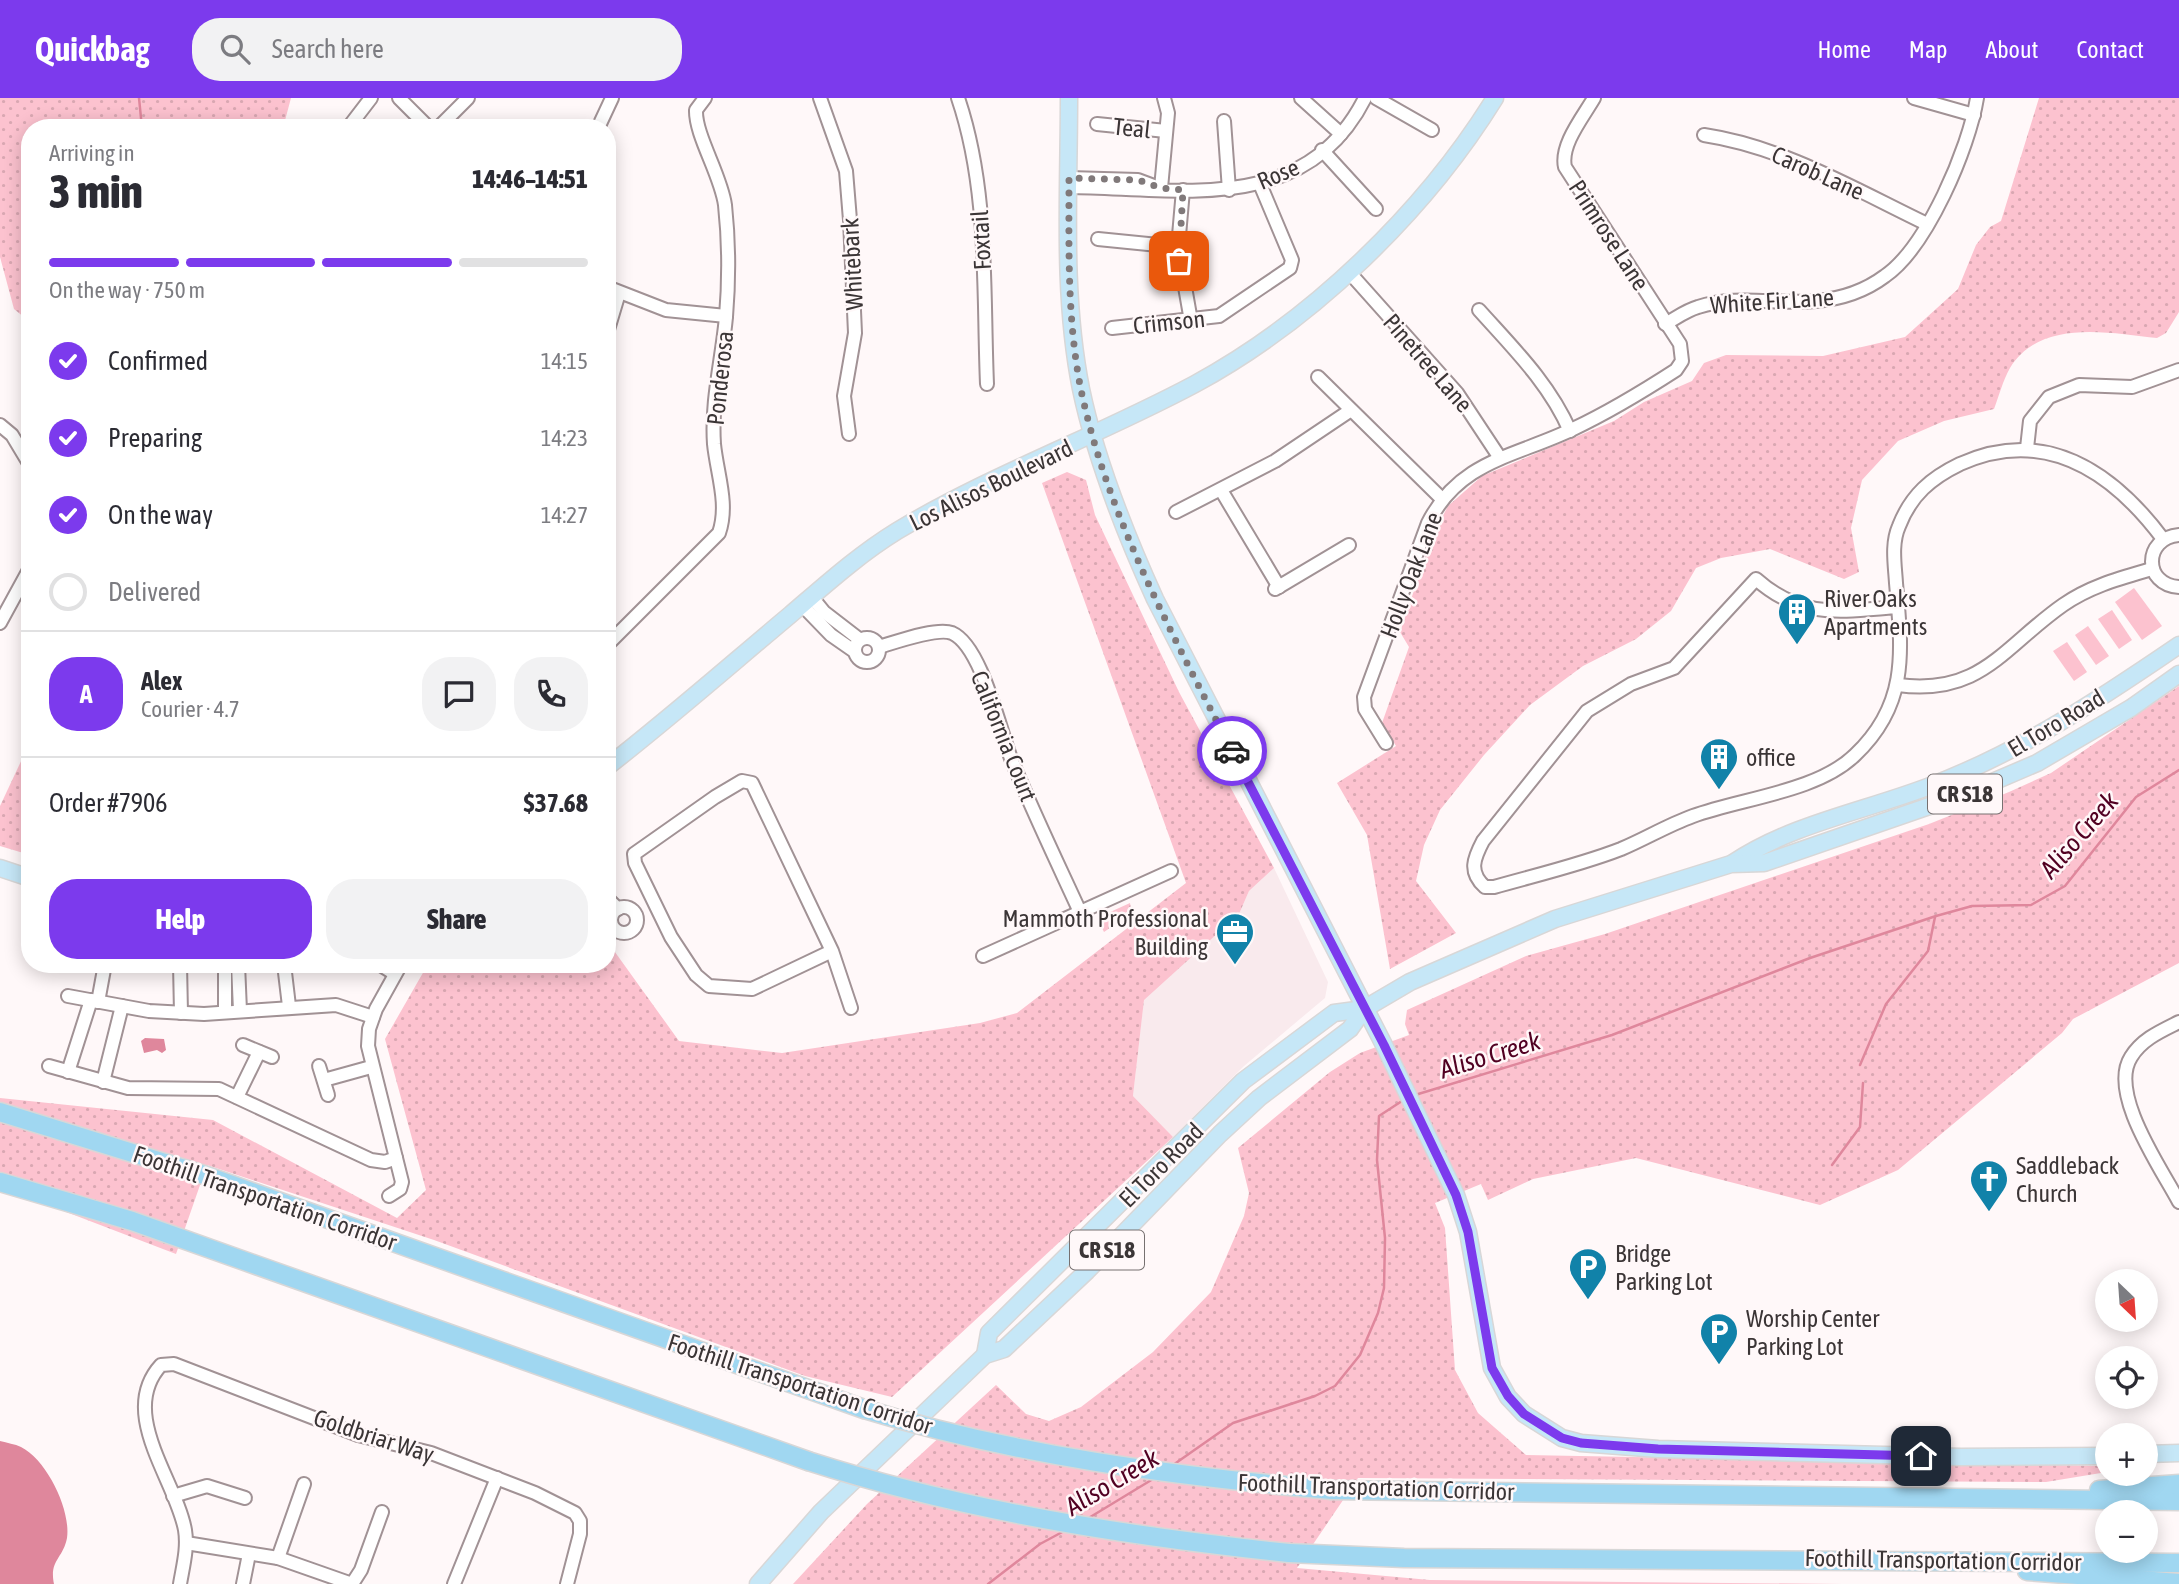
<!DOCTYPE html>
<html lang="en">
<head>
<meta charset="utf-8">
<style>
	body { margin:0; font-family:"Asap Condensed",sans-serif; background:#f2f2f3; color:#2b2b33; height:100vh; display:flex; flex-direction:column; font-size:26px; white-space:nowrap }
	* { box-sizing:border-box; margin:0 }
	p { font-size:23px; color:#7c7c81 }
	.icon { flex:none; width:38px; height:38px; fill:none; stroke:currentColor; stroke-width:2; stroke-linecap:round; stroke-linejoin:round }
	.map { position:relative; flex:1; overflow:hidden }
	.side { position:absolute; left:21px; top:21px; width:595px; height:854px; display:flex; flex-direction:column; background:#fff; border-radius:28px; box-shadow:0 4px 18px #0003 }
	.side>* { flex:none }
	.needle { width:46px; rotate:155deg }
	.fabs { position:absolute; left:2095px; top:1171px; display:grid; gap:14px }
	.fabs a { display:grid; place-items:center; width:63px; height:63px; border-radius:50%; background:#fff; box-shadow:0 4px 18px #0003; font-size:35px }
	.pin { position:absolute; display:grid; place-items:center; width:60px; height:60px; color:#fff; margin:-30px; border-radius:14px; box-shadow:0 4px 10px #0006 }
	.courier { position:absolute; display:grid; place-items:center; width:70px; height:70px; margin:-35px; border:5px solid #7c3aed; border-radius:50%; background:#fff; color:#222; box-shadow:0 2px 9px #0007 }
	.head em { font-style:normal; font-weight:800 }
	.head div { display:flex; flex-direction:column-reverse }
	.head { display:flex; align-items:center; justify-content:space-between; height:119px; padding:0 28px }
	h1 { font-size:46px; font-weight:800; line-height:52px }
	.bar { display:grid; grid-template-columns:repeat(4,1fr); gap:10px 7px; align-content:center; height:84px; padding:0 28px }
	.bar i { height:9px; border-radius:5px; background:#e1e1e2 }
	.bar .on { background:#7c3aed }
	.bar p { grid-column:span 4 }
	.line { display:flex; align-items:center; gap:18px; padding:0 28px; border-top:2px solid #e1e1e2 }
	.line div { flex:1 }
	.round { display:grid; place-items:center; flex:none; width:74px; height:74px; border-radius:28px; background:#f2f2f3 }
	ol { padding:0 28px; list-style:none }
	li { display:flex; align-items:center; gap:21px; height:77px }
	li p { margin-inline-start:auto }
	li .icon { padding:7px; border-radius:50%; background:#7c3aed; color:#fff; stroke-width:4 }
	li:last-child { color:#7c7c81 }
	li i { width:38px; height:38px; border:4px solid #e1e1e2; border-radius:50% }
	.cta { display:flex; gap:14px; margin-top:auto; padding:14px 28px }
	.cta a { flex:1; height:80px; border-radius:28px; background:#7c3aed; color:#fff; font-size:28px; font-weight:800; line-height:80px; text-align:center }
	.cta a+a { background:#f2f2f3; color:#2b2b33 }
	header { display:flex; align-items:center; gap:42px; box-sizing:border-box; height:98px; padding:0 35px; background:#7c3aed; color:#fff }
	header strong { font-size:33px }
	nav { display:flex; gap:38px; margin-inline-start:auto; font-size:24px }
	.search { width:490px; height:63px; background:#f2f2f3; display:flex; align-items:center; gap:18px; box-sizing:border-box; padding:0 24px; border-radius:28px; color:#7c7c81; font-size:26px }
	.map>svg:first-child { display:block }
	.built { fill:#f9eaed }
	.grass { fill:url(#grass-dots) }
	.pitch { fill:#fcc2cf }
	.water { fill:#df879c }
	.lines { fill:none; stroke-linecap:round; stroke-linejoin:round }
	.stream { stroke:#df879c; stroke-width:2.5 }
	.minor-casing { stroke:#a19295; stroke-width:16 }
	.major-casing { stroke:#d8d7d7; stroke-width:19 }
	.highway-casing { stroke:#d8d7d7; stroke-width:21 }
	.minor { stroke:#fff; stroke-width:12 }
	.major { stroke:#c6e7f7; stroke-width:16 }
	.highway { stroke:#a0d7f1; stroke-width:18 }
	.highway-bridge-casing { stroke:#d8d7d7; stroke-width:21; stroke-linecap:butt }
	.highway-bridge { stroke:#a0d7f1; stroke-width:18 }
	.done { stroke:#80797a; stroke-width:7; stroke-dasharray:0 12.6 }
	.route { stroke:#7c3aed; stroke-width:9 }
	.labels { text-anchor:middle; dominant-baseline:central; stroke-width:5; stroke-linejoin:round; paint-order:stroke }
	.shield { fill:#fff8f9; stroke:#767070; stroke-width:2 }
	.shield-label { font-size:23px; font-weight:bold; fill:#3b3536 }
	.street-label { font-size:24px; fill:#3b3536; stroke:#fff8f9 }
	.poi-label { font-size:24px; fill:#3b3536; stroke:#fff8f9; text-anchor:start }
	.water-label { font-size:26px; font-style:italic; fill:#510022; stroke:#fff8f9 }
</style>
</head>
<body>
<header>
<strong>Quickbag</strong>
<div class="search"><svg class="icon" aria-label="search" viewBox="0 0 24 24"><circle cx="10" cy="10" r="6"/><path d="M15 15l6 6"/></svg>Search here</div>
<nav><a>Home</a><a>Map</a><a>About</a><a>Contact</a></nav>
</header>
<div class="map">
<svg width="2179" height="1486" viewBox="0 0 2179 1486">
	<defs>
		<pattern id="grass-dots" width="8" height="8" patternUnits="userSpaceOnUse" patternTransform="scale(1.75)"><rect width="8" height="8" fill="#fcc2cf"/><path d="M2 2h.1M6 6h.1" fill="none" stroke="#d9a7b2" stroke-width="1.8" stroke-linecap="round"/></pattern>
	</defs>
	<rect width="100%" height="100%" fill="#fff8f9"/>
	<polygon class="built" points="1274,770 1328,884 1325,900 1244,968 1173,1039 1133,998 1144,901 1239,816 1249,793"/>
	<g class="grass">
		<polygon points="0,0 291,0 283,30 30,30 30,224 14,211 0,159"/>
		<path d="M 2039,0 L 2179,0 L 2179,214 L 2166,235 L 2157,240 C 2109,235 2041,220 2010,270 C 2003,282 1999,298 1994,311 L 1944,323 L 1898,343 L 1862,382 L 1851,430 L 1859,474 L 1844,481 L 1770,451 L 1721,460 L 1696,470 L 1671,513 L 1636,541 L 1583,568 L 1530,607 L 1484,657 L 1440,712 L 1424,747 L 1416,783 L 1456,835 L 1390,871 L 1367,737 L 1337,685 L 1396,648 L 1382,625 L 1409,549 L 1400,534 L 1432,439 L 1448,408 L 1482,378 L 1614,323 L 1644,304 L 1692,283 L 1704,265 L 1726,257 L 1823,258 L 1905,239 L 1958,191 L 1976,147 L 1990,129 L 2001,123 Z"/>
		<polygon points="1067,374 1086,382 1095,417 1179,594 1274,770 1249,793 1239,816 1144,902 1133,998 1173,1039 892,1299 805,1278 434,1142 207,1067 176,1156 14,1094 0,1083 0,1000 213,1022 397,1120 426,1092 385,941 428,866 607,866 607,843 679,943 782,955 980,925 1017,915 1186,785 1042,385"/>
		<polygon points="2179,588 2179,865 2073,921 2062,935 1898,1072 1820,1107 1636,1060 1533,1081 1488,1102 1481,1086 1435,1105 1445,1130 1455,1272 1478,1315 1526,1357 2107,1368 2107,1374 2046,1384 1358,1380 1297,1470 1430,1482 1843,1486 793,1486 867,1406 996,1287 1026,1316 1049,1323 1081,1309 1153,1254 1211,1194 1244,1118 1249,1095 1238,1050 1330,974 1360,955 1409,937 1405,926 1407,912 1526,858 1605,836 1929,726 2009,694 2051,675"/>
		<polygon points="30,644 30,757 0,748 0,708"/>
		<polygon points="1130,805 1132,815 1104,834 1097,820"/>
	</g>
	<g class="pitch">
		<polygon points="2134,490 2162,528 2142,542 2115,504"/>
		<polygon points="2112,512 2132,542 2119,551 2098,521"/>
		<polygon points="2088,528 2109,558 2096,567 2075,537"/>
		<polygon points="2067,544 2087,574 2074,583 2053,553"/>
	</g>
	<g class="water">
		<polygon points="145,940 164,941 166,952 162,955 157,952 144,955 141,943"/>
		<path d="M 0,1343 C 7,1345 15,1346 21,1349 C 47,1362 71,1412 67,1440 C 63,1461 49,1462 54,1486 L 0,1486 Z"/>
	</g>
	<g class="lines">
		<g class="stream">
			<polyline points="139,0 142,30"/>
			<polyline points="1860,967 1886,906 1928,853 1935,819"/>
			<polyline points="1415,997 1612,937 1810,860 1936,818 1972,808 2031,807 2065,788 2136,699 2179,672"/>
			<polyline points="1832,1067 1860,1029 1863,985"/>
			<polyline points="1173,1367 1233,1325 1315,1298 1335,1288 1360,1257 1378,1215 1384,1190 1385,1140 1377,1062 1379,1018 1405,1001"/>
			<polyline points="1087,1421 1153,1381"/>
			<polyline points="988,1486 1040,1446 1066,1432"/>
		</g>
		<defs>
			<g id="minor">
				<polyline points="399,0 429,30"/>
				<polyline points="820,0 846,73 850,122 855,235 844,298 849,336"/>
				<path d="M 958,0 C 989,91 983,191 987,286"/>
				<polyline points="1301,0 1341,36"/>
				<polyline points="1376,0 1432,32"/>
				<polyline points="1914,0 1974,17"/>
				<polyline points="1224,23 1229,92"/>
				<polyline points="1097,26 1166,33"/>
				<polyline points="348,30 371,0"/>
				<polyline points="438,30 468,0"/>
				<polyline points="598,30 612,0"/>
				<path d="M 1704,37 C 1784,49 1856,92 1927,126"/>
				<polyline points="1322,52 1376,111"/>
				<polyline points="1069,80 1138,82 1154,88"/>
				<path d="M 1069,89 C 1178,90 1305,119 1365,0"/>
				<polyline points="1161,90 1168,15 1164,0"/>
				<polyline points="1183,92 1178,149 1191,223"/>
				<polyline points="1098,141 1178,149"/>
				<polyline points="1349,174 1457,295 1500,360"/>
				<polyline points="607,189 666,212 726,218"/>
				<path d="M 1479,212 C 1513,250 1549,285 1570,333"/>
				<path d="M 1665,226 C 1676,220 1687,212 1698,209 C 1736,196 1777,207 1816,203 C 1840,201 1865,193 1885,178 C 1927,149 1969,50 1977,0"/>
				<polyline points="1112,230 1219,218 1290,170 1292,162 1260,86"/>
				<polyline points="607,235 619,195"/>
				<polyline points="1318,279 1442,401"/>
				<polyline points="0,327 12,337 30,367"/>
				<polyline points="2027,350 2030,323 2049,299 2079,287 2132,289 2179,272"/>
				<polyline points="1221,392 1279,489"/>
				<polyline points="1176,414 1275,363 1351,312"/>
				<path d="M 2179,437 C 2143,440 2143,487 2179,489"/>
				<polyline points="1275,491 1349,447"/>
				<polyline points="811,498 824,514 859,541"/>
				<polyline points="802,507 831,537 854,553"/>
				<path d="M 1898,509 C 1842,513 1802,522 1756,481 L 1674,570 L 1631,586 L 1587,613 L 1483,743 C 1474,760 1468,774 1485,789 L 1494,789 C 1536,777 1580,767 1621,751 C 1645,741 1668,727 1693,718 C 1742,700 1817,694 1855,657 C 1909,606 1902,553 1896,485 C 1895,467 1891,446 1899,428 C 1911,397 1931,380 1960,366 C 2045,328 2112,373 2163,441"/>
				<polyline points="0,525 30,470"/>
				<circle cx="867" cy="552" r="12"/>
				<path d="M 607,547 L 719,435 C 729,406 717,376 714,346 C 711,303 722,262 726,219 C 729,183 729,144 725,107 C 721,77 695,37 696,12 L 705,0"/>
				<path d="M 879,549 C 896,544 937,529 952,535 C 982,548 1000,634 1012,663 C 1033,714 1057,764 1080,814"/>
				<path d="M 1898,587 C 1981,598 2003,549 2063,507 C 2090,488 2121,480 2152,471"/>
				<path d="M 1386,645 L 1365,611 L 1364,599 L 1428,425 C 1460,362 1515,359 1573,331 C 1609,314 1642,294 1676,272 L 1682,263 L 1680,246 L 1565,69 C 1560,47 1583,19 1594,0"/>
				<polyline points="607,800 618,811"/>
				<circle cx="624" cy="822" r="13"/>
				<polyline points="832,853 752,891 709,888 696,877 671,839 635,765 634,756 715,699 742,683 752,685 832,853 851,910"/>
				<polyline points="983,858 1171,773"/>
				<polyline points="180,866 181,915"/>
				<polyline points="238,866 240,913"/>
				<polyline points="284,866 289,908"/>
				<polyline points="379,866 395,876"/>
				<polyline points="68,898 149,913 204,916 336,907 373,919"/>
				<polyline points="98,904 105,866"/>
				<polyline points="225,914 225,866"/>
				<path d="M 2179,924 C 2161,933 2142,941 2131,959 C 2108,995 2161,1070 2179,1104"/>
				<polyline points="243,947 272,959"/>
				<polyline points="49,968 128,990 219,991 371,1062 385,1064 396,1060"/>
				<polyline points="319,968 328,997"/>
				<polyline points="68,974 91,902"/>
				<polyline points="324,982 371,969"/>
				<polyline points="103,984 122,908"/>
				<polyline points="237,999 259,954"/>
				<polyline points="389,1098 400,1091 402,1084 368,948 369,931 376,911 401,866"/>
				<polyline points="173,1398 207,1388 245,1400"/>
				<polyline points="186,1445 278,1460 352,1486"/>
				<polyline points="278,1460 304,1386"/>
				<path d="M 180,1486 C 183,1468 188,1450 185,1432 C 176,1382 117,1315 161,1267 L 174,1266 L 358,1337 L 431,1355 L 535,1395 L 575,1415 L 580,1423 L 580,1436 L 567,1486"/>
				<polyline points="243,1486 249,1456"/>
				<polyline points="352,1486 361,1472 382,1414"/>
				<polyline points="454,1486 497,1380"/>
			</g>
			<g id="major">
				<path d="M 1069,0 C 1069,97 1062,196 1081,291 C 1096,363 1125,435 1155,501 L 1384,947 L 1456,1097 L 1468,1134 L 1492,1270 L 1508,1299 L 1524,1316 L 1562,1340 L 1581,1345 L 1658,1351 L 1961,1359 L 2107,1358"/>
				<path d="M 607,669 C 670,620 729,568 790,517 C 824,488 858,457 897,433 C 992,376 1098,338 1195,286 C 1313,222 1425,113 1495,0"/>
				<path d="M 1733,765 C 1791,726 1865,713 1930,688 C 2020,654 2100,601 2179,547"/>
				<polyline points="0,770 30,780"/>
				<polyline points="985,1257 989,1235 1243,983 1334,915 1364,911 1410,884 1555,821 1731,766 1764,765 1967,695 2037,665 2131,610 2179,576"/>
				<polyline points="2146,1356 2179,1355"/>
				<polyline points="758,1486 821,1414 985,1257 1004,1251 1087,1173 1220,1036 1259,1000 1350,931 1364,911"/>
			</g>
			<g id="highway">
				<polyline points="0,1014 204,1077 864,1311"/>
				<polyline points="0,1084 132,1123 808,1363"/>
				<polyline points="1332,1392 2179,1403"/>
				<polyline points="2099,1392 2179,1386"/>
				<polyline points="1289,1455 1404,1460 2179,1465"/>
				<polyline points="2027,1473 2179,1485"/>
			</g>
		</defs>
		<use href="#minor" class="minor-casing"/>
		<use href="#major" class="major-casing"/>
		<use href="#highway" class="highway-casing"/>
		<use href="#minor" class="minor"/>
		<use href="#major" class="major"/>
		<use href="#highway" class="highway"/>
		<defs>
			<g id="highway-bridge">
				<path d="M 864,1311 C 1016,1358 1174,1378 1332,1392"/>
				<path d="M 808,1363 C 964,1413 1126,1438 1289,1455"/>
			</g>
		</defs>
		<use href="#highway-bridge" class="highway-bridge-casing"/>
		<use href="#highway-bridge" class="highway-bridge"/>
	</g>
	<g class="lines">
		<path class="done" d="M 1179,163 L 1183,92 L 1161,90 L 1138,82 L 1069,80 C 1069,151 1067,222 1081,292 C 1108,420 1173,537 1232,653"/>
		<polyline class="route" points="1232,653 1384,947 1456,1097 1468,1134 1492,1270 1508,1298 1524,1316 1562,1340 1581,1345 1658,1351 1921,1358"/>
	</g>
	<defs>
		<symbol id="building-pin" viewBox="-11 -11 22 30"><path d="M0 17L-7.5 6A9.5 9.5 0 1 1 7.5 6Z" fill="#1182a9" stroke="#fff8f9"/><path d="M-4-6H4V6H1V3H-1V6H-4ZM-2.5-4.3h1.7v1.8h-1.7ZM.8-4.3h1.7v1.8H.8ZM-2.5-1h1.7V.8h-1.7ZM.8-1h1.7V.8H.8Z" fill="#fff"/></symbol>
		<symbol id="office-pin" viewBox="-11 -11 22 30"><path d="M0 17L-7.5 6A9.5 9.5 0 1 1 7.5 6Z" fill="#1182a9" stroke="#fff8f9"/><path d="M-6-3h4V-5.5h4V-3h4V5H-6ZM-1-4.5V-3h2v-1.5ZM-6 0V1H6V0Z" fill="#fff"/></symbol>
		<symbol id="church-pin" viewBox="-11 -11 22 30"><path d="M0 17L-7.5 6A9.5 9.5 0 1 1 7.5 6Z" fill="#1182a9" stroke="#fff8f9"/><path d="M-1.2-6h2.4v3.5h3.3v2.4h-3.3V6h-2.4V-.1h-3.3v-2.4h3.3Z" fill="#fff"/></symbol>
		<symbol id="parking-pin" viewBox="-11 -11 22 30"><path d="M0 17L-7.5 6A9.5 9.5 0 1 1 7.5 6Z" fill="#1182a9" stroke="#fff8f9"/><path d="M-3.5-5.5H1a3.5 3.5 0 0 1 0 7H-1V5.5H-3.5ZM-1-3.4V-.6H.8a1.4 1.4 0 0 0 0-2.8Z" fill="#fff"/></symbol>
	</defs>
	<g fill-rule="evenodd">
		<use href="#building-pin" x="1775" y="492" width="44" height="60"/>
		<use href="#building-pin" x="1697" y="637" width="44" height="60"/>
		<use href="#office-pin" x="1213" y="812" width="44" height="60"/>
		<use href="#church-pin" x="1967" y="1059" width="44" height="60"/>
		<use href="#parking-pin" x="1566" y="1147" width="44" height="60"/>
		<use href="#parking-pin" x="1697" y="1212" width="44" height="60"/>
	</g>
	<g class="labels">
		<g class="shield">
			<rect x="1928" y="676.5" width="74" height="39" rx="5"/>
			<rect x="1070" y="1132.5" width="74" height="39" rx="5"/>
		</g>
		<g class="shield-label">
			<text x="1965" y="696">CR S18</text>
			<text x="1107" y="1152">CR S18</text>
		</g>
		<g class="street-label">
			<text transform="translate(1132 30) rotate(6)">Teal</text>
			<text transform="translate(1818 75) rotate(24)">Carob Lane</text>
			<text transform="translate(1278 76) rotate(-23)">Rose</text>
			<text transform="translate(1609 137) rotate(57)">Primrose Lane</text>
			<text transform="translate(981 142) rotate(-93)">Foxtail</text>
			<text transform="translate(852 166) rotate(-93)">Whitebark</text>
			<text transform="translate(1772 203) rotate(-4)">White Fir Lane</text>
			<text transform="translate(1169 224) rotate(-6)">Crimson</text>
			<text transform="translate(1428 265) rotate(49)">Pinetree Lane</text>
			<text transform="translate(720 280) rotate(-84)">Ponderosa</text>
			<text transform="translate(991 387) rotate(-26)">Los Alisos Boulevard</text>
			<text transform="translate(1411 477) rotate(-69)">Holly Oak Lane</text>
			<text transform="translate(2056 625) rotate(-31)">El Toro Road</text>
			<text transform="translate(1004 638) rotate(68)">California Court</text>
			<text transform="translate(1161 1067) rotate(-45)">El Toro Road</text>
			<text transform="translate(265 1100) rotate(19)">Foothill Transportation Corridor</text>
			<text transform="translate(800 1286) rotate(18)">Foothill Transportation Corridor</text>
			<text transform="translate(374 1338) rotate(18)">Goldbriar Way</text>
			<text transform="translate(1376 1389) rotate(2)">Foothill Transportation Corridor</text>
			<text transform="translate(1943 1462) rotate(1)">Foothill Transportation Corridor</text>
		</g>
		<g class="poi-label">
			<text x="1824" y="500">River Oaks<tspan x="1824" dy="28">Apartments</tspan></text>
			<text x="1746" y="659">office</text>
			<text x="1208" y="820" text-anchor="end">Mammoth Professional<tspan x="1208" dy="28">Building</tspan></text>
			<text x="2016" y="1067">Saddleback<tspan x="2016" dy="28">Church</tspan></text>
			<text x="1615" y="1155">Bridge<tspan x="1615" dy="28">Parking Lot</tspan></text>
			<text x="1746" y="1220">Worship Center<tspan x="1746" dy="28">Parking Lot</tspan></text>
		</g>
		<g class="water-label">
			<text transform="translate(2079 737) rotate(-49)">Aliso Creek</text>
			<text transform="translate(1490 957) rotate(-17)">Aliso Creek</text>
			<text transform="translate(1112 1384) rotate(-31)">Aliso Creek</text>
		</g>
	</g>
</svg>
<div class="fabs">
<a><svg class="needle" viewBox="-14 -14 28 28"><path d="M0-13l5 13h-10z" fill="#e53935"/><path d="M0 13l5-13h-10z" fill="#7c7c81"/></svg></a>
<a><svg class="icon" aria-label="locate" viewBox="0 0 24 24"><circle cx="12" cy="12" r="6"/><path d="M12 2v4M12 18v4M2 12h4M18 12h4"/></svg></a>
<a>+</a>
<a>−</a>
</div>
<div class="pin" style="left:1179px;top:163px;background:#ea580c"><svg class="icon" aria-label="bag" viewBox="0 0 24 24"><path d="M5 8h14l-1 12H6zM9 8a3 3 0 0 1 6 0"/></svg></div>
<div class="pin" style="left:1921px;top:1358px;background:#1f2937"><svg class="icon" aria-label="home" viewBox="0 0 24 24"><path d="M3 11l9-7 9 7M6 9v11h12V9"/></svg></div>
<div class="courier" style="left:1232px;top:653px"><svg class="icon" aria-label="car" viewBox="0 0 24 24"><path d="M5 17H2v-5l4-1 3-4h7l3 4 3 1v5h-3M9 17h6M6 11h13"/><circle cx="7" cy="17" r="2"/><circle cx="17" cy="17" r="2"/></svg></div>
<section class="side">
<div class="head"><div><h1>3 min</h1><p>Arriving in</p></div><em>14:46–14:51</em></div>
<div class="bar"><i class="on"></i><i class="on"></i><i class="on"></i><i></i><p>On the way · 750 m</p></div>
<ol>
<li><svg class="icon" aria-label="check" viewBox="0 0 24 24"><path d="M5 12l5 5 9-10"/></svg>Confirmed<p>14:15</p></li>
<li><svg class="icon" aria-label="check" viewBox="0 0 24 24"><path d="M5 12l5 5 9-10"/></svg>Preparing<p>14:23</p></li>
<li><svg class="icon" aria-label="check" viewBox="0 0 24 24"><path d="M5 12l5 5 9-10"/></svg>On the way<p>14:27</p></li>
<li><i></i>Delivered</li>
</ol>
<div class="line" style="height:126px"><b class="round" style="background:#7c3aed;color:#fff">A</b><div><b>Alex</b><p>Courier · 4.7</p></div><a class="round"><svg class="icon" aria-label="chat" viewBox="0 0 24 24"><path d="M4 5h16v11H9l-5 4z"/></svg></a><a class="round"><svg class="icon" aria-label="phone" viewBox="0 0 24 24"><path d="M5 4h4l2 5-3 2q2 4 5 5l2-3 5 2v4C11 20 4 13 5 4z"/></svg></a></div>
<div class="line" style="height:91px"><div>Order #7906</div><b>$37.68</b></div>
<div class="cta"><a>Help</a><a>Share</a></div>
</section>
</div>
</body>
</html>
